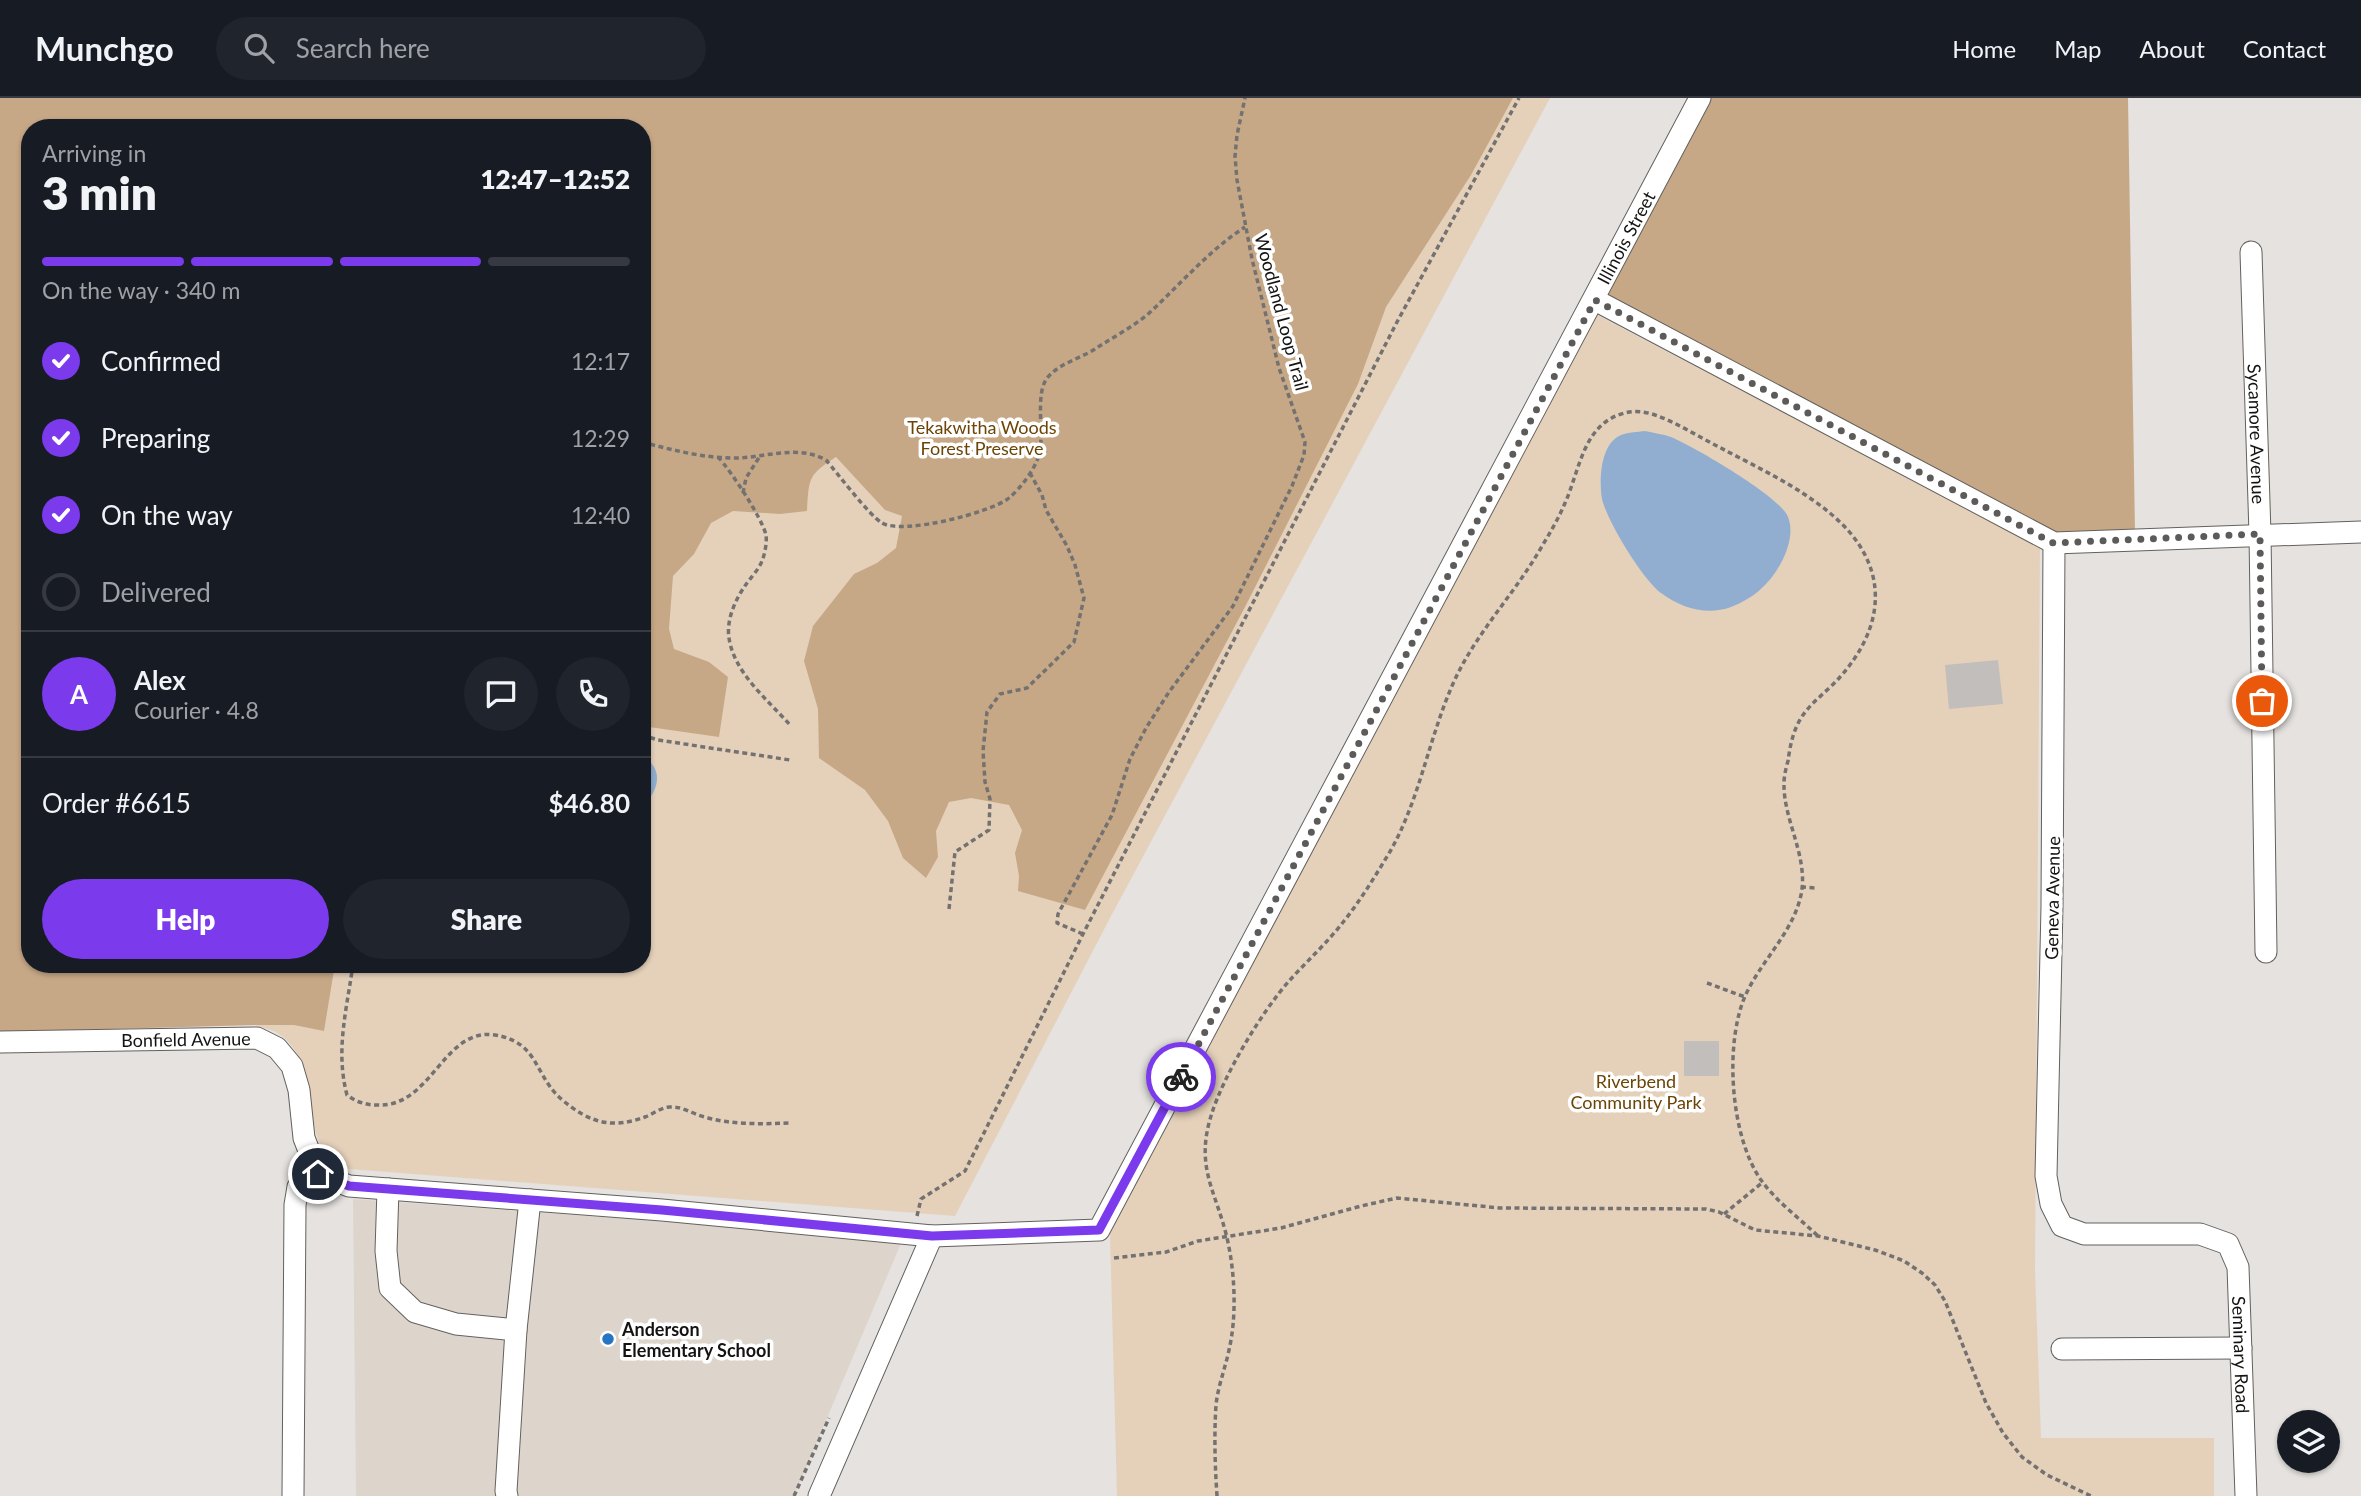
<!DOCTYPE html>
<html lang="en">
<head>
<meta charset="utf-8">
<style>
	body { margin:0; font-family:Lato,sans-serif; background:#20242c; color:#f1f3f6; height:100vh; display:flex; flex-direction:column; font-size:26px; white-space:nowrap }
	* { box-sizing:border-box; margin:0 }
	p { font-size:23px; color:#9ea1a6 }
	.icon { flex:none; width:38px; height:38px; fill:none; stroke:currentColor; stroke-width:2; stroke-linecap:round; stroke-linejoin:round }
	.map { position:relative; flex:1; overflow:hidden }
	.panel { position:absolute; left:21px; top:21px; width:630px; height:854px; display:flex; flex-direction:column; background:#171b24; border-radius:28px; box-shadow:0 2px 5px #0004 }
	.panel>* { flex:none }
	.buttons { position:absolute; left:2277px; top:1312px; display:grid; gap:14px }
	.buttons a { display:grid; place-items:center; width:63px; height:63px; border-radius:50%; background:#171b24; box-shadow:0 2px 5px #0004; font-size:35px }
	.pin { position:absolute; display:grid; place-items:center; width:60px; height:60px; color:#fff; margin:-30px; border:4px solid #fff; border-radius:50%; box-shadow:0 2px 7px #0007 }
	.courier { position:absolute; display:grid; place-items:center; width:70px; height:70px; margin:-35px; border:5px solid #7c3aed; border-radius:50%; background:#fff; color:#222; box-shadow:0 2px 9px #0007 }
	.summary em { font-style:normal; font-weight:800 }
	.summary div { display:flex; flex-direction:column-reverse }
	.summary { display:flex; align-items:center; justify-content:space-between; height:119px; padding:0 21px }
	h1 { font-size:46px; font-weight:800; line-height:52px }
	.bar { display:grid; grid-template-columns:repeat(4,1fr); gap:10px 7px; align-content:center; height:84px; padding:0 21px }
	.bar i { height:9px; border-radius:5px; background:#363941 }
	.bar .active { background:#7c3aed }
	.bar p { grid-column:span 4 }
	.line { display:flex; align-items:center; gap:18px; padding:0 21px; border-top:2px solid #363941 }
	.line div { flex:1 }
	.round { display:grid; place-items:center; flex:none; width:74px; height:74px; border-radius:37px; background:#20242c }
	ol { padding:0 21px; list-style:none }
	li { display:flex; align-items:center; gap:21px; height:77px }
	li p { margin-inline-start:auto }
	li .icon { padding:7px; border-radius:50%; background:#7c3aed; color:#fff; stroke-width:4 }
	li:last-child { color:#9ea1a6 }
	li i { width:38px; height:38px; border:4px solid #363941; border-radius:50% }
	.button { display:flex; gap:14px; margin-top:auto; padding:14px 21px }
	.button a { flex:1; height:80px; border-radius:42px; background:#7c3aed; color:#fff; font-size:28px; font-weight:800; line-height:80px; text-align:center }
	.button a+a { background:#20242c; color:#f1f3f6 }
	header { display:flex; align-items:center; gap:42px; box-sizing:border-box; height:98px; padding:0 35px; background:#171b24; border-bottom:2px solid #363941 }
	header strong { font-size:33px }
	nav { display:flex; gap:38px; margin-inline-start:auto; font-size:24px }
	.search { width:490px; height:63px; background:#20242c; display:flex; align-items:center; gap:18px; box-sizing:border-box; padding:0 24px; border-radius:38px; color:#9ea1a6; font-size:26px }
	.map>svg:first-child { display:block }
	.built { fill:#ddd5cc }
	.green { fill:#e5d1ba; fill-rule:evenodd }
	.forest { fill:#c7a886 }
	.water { fill:#91aed0 }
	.building { fill:#c1bebb }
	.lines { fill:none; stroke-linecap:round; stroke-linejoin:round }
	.minor-casing { stroke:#63615e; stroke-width:23 }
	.path { stroke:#747270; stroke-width:3.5; stroke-dasharray:5 3.5; stroke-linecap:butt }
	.minor { stroke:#fff; stroke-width:21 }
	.done { stroke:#5d5b5a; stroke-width:7; stroke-dasharray:0 12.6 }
	.route { stroke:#7c3aed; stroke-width:9 }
	.poi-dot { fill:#2674c3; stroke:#fff; stroke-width:2.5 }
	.labels { text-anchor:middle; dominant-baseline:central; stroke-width:7; stroke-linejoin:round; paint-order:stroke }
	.street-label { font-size:18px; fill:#141312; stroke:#fff }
	.park-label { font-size:18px; fill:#6c4405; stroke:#fff }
	.poi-label { font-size:18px; font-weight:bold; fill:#141312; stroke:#fff; text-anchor:start }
</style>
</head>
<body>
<header>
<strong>Munchgo</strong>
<div class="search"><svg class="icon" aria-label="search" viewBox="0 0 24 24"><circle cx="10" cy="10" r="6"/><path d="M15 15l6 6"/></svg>Search here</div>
<nav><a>Home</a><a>Map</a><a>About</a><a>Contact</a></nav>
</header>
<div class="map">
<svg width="2361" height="1398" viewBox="0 0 2361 1398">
	<rect width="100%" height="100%" fill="#e5e2df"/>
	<polygon class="built" points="353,1101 700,1126 902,1143 794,1398 356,1398"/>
	<g class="green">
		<path d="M 0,0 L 1550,0 L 1110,820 L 955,1118 L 336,1070 C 332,1065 326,1059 323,1053 C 304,1016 317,959 276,934 C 270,931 261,929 255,927 L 0,934 ZM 30,30 L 642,30 L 642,866 L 30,866 Z"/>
		<polygon points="1597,217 2040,449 2035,1172 2041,1340 2214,1340 2214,1398 1117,1398 1110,1135 1357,660"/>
	</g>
	<g class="forest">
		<path d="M 0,0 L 1513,0 L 1471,77 L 1386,209 L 1358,286 L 1245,509 L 1085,812 L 1018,793 L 1019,778 L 1015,755 L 1022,732 L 1009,707 L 971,700 L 949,704 L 936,733 L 938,759 L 926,780 L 903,760 L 888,723 L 865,692 L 819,660 L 818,611 L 804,563 L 813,528 L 854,476 L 877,465 L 896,450 L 902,418 L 885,412 L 836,359 C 808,377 809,380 807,413 L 780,416 L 733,413 L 711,425 L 694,456 L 673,478 L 669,531 L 674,551 L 709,564 L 728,579 L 719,639 L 642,628 L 642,30 L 30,30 L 30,866 L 335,866 L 324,933 L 294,927 L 255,927 L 0,934 Z"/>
		<polygon points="1709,0 2128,0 2135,435 2055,436 1605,199"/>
	</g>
	<g class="water">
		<path d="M 1645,333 C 1653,335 1663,336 1671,339 C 1693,348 1781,399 1788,419 C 1794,434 1788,452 1781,465 C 1770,486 1753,501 1731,509 C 1707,518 1681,510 1661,495 C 1643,482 1607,423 1602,401 C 1599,383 1600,348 1619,338 C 1626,334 1638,334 1645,333 Z"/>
		<path d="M 642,658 C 665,671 659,693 642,709 Z"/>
	</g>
	<g class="building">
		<polygon points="1998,562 2003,606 1949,611 1945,567"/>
		<rect x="1684" y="943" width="35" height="35"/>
	</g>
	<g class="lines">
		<defs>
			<g id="minor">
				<path id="s1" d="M 2251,154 L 2260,436 L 2266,854"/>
				<polyline points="1595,202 2054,445 2361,434"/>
				<path id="s2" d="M 2054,445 L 2052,808 L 2046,1078 L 2051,1106 L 2062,1128 L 2084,1136 L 2200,1136 L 2228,1146 L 2238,1169 L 2246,1398"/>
				<path id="s3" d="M 0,944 L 257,940 L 277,950 L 292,968 L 299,992 L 304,1040 L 318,1076"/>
				<path id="s4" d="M 318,1076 L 349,1088 L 662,1112 L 932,1138 L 1099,1132 L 1700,0"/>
				<polyline points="388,1091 386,1153 390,1190 415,1214 456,1226 516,1232"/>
				<polyline points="2062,1251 2241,1250"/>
				<polyline points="293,1398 295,1107 298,1089 318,1076"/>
				<polyline points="507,1398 506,1393 516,1232 530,1102"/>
				<polyline points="819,1398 932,1138"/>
			</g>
		</defs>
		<use href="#minor" class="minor-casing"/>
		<g class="path">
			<path d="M 642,344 C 672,352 703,360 734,360 C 765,360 797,346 826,362 C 838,376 869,417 882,425 C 903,437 990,415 1009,400 C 1021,390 1035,371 1039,357 C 1045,335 1034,295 1048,279 C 1061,264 1083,260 1098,249 C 1114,239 1132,229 1147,217 C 1180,187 1208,153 1245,129"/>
			<path d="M 718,359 C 731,373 762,420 766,437 C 767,444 765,456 762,463 C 759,471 752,478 747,485 C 736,500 726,521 729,540 C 734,575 768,602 790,627"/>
			<polyline points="743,395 746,380 760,358"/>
			<polyline points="642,637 658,642 790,662"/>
			<polyline points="1801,789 1815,790"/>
			<polyline points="949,811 955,754 989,732 990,701 985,684 983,653 987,614 1000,596 1027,590 1074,544 1084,500 1075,467 1067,448 1046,412 1042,397 1030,375"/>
			<polyline points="1083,836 1057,825 1058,816 1112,717 1130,661 1146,630 1169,594 1233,508 1292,388 1304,357 1305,344 1279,270 1252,161 1237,82 1235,58 1237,37 1245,0"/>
			<path d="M 353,866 C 347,911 335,952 347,997 C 356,1004 366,1007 377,1007 C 432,1010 443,929 495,937 C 537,944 534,973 557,997 C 566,1006 581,1017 593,1021 C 609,1028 629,1025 645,1019 C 653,1016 660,1010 669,1009 C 683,1008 692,1016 705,1019 C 731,1027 762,1026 790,1025"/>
			<polyline points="1707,885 1745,899"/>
			<polyline points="1724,1116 1763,1084"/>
			<polyline points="917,1118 921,1101 965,1073 1083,836 1397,224 1519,0"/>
			<polyline points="1114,1160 1166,1154 1198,1143 1281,1130 1361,1108 1397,1100 1500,1110 1706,1111 1719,1114 1755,1132 1818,1138 1875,1152 1904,1163 1922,1175 1935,1187 1945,1203 1986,1305 2003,1335 2022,1359 2047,1377 2091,1398"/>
			<polyline points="794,1398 829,1320"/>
			<path d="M 1217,1398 C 1215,1368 1214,1338 1216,1307 C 1218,1288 1225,1271 1229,1252 C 1237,1218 1235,1174 1227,1140 C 1216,1093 1195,1070 1211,1018 C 1223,978 1262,913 1290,882 C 1308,862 1328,844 1344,823 C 1360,803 1374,780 1388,757 C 1419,705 1428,643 1452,588 C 1473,539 1511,500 1538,455 C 1548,438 1558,422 1565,405 C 1580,372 1583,325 1625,315 C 1635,312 1648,314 1658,318 C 1679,326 1699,339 1719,349 C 1760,371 1809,393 1843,427 C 1890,475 1883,531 1840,579 C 1828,593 1811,604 1801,620 C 1793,633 1790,648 1788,663 C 1786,670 1784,678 1784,685 C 1783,722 1809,759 1801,797 C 1793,834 1762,862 1746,896 C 1724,944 1730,1038 1761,1082 C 1776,1103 1799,1120 1818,1138"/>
		</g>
		<use href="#minor" class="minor"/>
	</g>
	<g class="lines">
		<polyline class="done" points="1181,979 1595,202 2053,445 2260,436 2262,603"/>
		<polyline class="route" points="318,1076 349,1088 662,1112 932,1138 1099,1132 1181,979"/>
	</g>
	<circle class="poi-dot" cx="608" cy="1241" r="7"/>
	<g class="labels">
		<g class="street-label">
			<text stroke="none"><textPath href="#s4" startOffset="1909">Illinois Street</textPath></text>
			<text transform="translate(1282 214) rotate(75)">Woodland Loop Trail</text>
			<text stroke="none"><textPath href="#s1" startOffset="182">Sycamore Avenue</textPath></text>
			<text transform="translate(2052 800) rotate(-89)">Geneva Avenue</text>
			<text stroke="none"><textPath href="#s3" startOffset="186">Bonfield Avenue</textPath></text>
			<text stroke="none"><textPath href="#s2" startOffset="968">Seminary Road</textPath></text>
		</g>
		<g class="park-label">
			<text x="982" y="329">Tekakwitha Woods<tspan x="982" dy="21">Forest Preserve</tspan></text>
			<text x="1636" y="983">Riverbend<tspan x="1636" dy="21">Community Park</tspan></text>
		</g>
		<g class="poi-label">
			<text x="622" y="1231">Anderson<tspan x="622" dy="21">Elementary School</tspan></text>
		</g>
	</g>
</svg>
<div class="buttons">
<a><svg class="icon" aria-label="layers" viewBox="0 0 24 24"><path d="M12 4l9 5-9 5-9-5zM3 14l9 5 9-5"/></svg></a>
</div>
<div class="pin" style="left:2262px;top:603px;background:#ea580c"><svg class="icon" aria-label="bag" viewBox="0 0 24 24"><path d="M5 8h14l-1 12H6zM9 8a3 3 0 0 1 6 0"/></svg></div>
<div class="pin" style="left:318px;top:1076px;background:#1f2937"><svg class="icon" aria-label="home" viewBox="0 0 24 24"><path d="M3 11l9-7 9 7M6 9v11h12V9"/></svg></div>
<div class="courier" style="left:1181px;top:979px"><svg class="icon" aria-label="bike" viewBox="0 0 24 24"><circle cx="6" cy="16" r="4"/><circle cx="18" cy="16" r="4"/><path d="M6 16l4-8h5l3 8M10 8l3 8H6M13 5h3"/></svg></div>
<section class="panel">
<div class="summary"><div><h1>3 min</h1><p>Arriving in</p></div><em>12:47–12:52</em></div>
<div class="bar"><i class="active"></i><i class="active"></i><i class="active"></i><i></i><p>On the way · 340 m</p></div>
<ol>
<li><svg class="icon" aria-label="check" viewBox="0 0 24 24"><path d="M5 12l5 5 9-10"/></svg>Confirmed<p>12:17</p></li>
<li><svg class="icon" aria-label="check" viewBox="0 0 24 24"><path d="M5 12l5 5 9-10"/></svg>Preparing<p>12:29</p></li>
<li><svg class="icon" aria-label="check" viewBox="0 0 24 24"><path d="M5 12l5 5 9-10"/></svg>On the way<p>12:40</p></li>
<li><i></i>Delivered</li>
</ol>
<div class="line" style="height:126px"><b class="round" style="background:#7c3aed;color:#fff">A</b><div><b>Alex</b><p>Courier · 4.8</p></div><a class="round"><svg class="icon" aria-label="chat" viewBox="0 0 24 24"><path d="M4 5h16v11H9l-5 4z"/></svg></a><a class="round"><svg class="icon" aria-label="phone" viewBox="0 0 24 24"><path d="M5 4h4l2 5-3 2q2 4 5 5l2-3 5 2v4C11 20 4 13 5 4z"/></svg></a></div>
<div class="line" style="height:91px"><div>Order #6615</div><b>$46.80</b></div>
<div class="button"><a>Help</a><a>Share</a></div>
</section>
</div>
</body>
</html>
